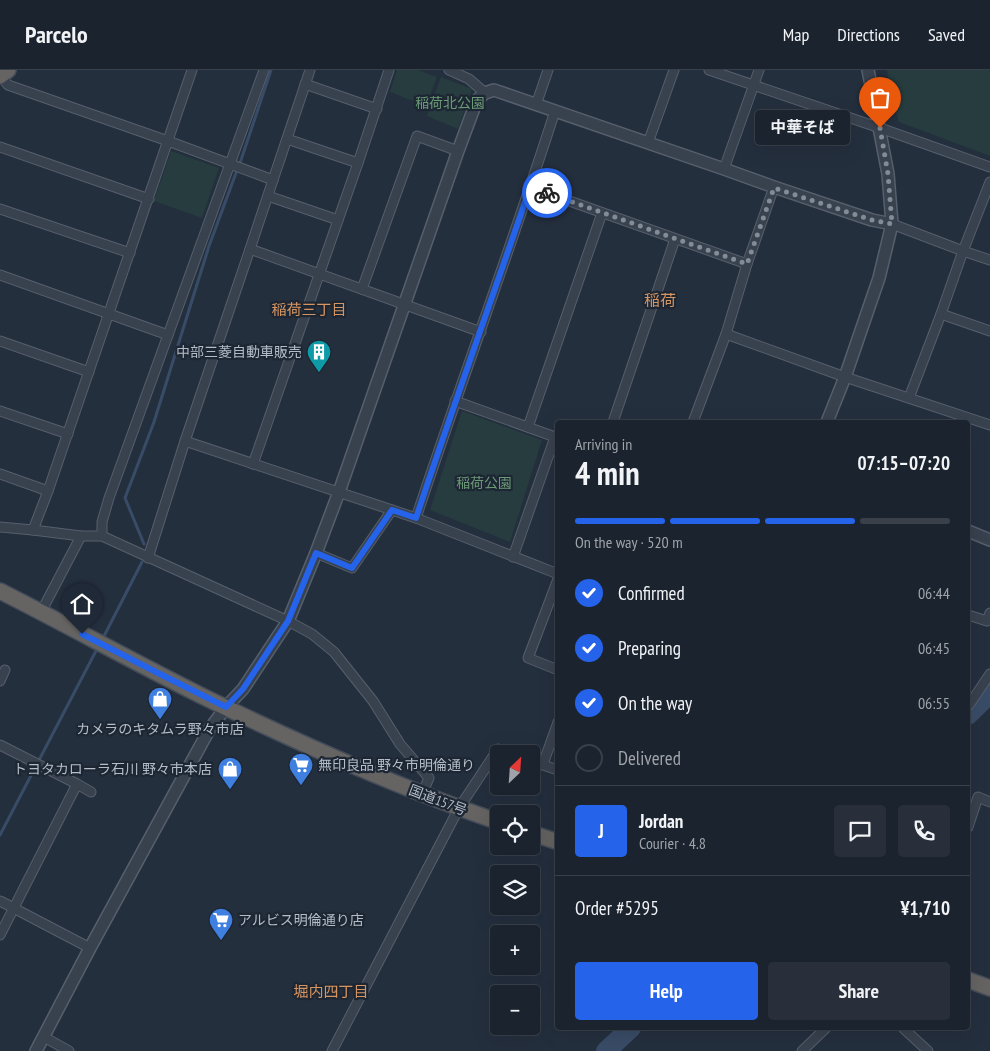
<!DOCTYPE html>
<html lang="en">
<head>
<meta charset="utf-8">
<style>
	body { margin:0; font-family:"PT Sans Narrow","Noto Sans JP",sans-serif; background:#282f3a; color:#f1f3f6; height:100vh; display:flex; flex-direction:column; font-size:19px; white-space:nowrap }
	* { box-sizing:border-box; margin:0 }
	p { font-size:16px; color:#a0a4aa }
	.icon { flex:none; width:28px; height:28px; fill:none; stroke:currentColor; stroke-width:2; stroke-linecap:round; stroke-linejoin:round }
	.map { position:relative; flex:1; overflow:hidden }
	.details { position:absolute; left:555px; top:350px; width:415px; height:610px; display:flex; flex-direction:column; background:#1b232e; border-radius:5px; box-shadow:0 5px 20px #0002,0 0 0 1px #39404a }
	.details>* { flex:none }
	.needle { width:32px; rotate:25deg }
	.controls { position:absolute; left:490px; top:675px; display:grid; gap:10px }
	.controls a { display:grid; place-items:center; width:50px; height:50px; border-radius:5px; background:#1b232e; box-shadow:0 5px 20px #0002,0 0 0 1px #39404a; font-size:25px }
	.pin { position:absolute; display:grid; place-items:center; width:42px; height:42px; color:#fff; margin:-51px -21px; border-radius:50% 50% 50% 0; rotate:-45deg; box-shadow:0 0 5px #0007 }
	.pin .icon { rotate:45deg }
	.courier { position:absolute; display:grid; place-items:center; width:50px; height:50px; margin:-25px; border:4px solid #2563eb; border-radius:50%; background:#fff; color:#222; box-shadow:0 1px 6px #0007 }
	.bubble { position:absolute; height:35px; border-radius:5px; background:#1b232e; box-shadow:0 5px 20px #0002,0 0 0 1px #39404a; font-size:16px; font-weight:700; line-height:35px; text-align:center }
	.headline em { font-style:normal; font-weight:700 }
	.headline div { display:flex; flex-direction:column-reverse }
	.headline { display:flex; align-items:center; justify-content:space-between; height:85px; padding:0 20px }
	h1 { font-size:32px; font-weight:700; line-height:38px }
	.bar { display:grid; grid-template-columns:repeat(4,1fr); gap:8px 5px; align-content:center; height:60px; padding:0 20px }
	.bar i { height:6px; border-radius:4px; background:#39404a }
	.bar .active { background:#2563eb }
	.bar p { grid-column:span 4 }
	.line { display:flex; align-items:center; gap:12px; padding:0 20px; border-top:1px solid #39404a }
	.line div { flex:1 }
	.round { display:grid; place-items:center; flex:none; width:52px; height:52px; border-radius:5px; background:#282f3a }
	ol { padding:0 20px; list-style:none }
	li { display:flex; align-items:center; gap:15px; height:55px }
	li p { margin-inline-start:auto }
	li .icon { padding:5px; border-radius:50%; background:#2563eb; color:#fff; stroke-width:4 }
	li:last-child { color:#a0a4aa }
	li i { width:28px; height:28px; border:2px solid #39404a; border-radius:50% }
	.button { display:flex; gap:10px; margin-top:auto; padding:10px 20px }
	.button a { flex:1; height:58px; border-radius:5px; background:#2563eb; color:#fff; font-size:20px; font-weight:700; line-height:58px; text-align:center }
	.button a+a { background:#282f3a; color:#f1f3f6 }
	header { display:flex; align-items:center; gap:30px; box-sizing:border-box; height:70px; padding:0 25px; background:#1b232e; border-bottom:1px solid #39404a }
	header strong { font-size:24px }
	nav { display:flex; gap:28px; margin-inline-start:auto; font-size:18px }
	.map>svg:first-child { display:block }
	.green { fill:#263c3f }
	.lines { fill:none; stroke-linecap:round; stroke-linejoin:round }
	.stream { stroke:#394c67; stroke-width:3 }
	.river { stroke:#394c67; stroke-width:20 }
	.minor-casing { stroke:#565f6c; stroke-width:11 }
	.tertiary-casing { stroke:#565f6c; stroke-width:14 }
	.trunk-casing { stroke:#434c59; stroke-width:18 }
	.minor { stroke:#38414e; stroke-width:9 }
	.tertiary { stroke:#38414e; stroke-width:11 }
	.trunk { stroke:#656462; stroke-width:15 }
	.done { stroke:#828b98; stroke-width:5; stroke-dasharray:0 9 }
	.route { stroke:#2563eb; stroke-width:6 }
	.labels { text-anchor:middle; dominant-baseline:central; stroke-width:4.5; stroke-linejoin:round; paint-order:stroke }
	.park-label { font-size:14px; fill:#6b9a76; stroke:#1d2633 }
	.poi-label { font-size:14px; fill:#b4bcc9; stroke:#1d2633; text-anchor:end }
	.street-label { font-size:14px; fill:#b4bcc9; stroke:#1d2633 }
	.neighbourhood-label { font-size:15px; fill:#d59563; stroke:#1d2633 }
	.quarter-label { font-size:16px; fill:#d59563; stroke:#1d2633 }
</style>
</head>
<body>
<header>
<strong>Parcelo</strong>
<nav><a>Map</a><a>Directions</a><a>Saved</a></nav>
</header>
<div class="map">
<svg width="990" height="981" viewBox="0 0 990 981">
	<rect width="100%" height="100%" fill="#242f3e"/>
	<g class="green">
		<polygon points="397,0 418,0 437,7 426,36 390,22"/>
		<polygon points="887,0 990,0 990,86 899,52 889,17"/>
		<polygon points="441,7 472,19 458,59 427,46"/>
		<polygon points="171,81 219,98 202,148 154,131"/>
		<polygon points="462,341 542,370 510,472 430,440"/>
	</g>
	<g class="lines">
		<g class="stream">
			<polyline points="240,93 271,0"/>
			<polyline points="144,474 125,428 154,352 209,176 236,103"/>
			<polyline points="102,570 142,492"/>
			<polyline points="0,765 98,577"/>
		</g>
		<g class="river">
			<polyline points="968,645 990,623"/>
			<polyline points="606,981 631,958"/>
		</g>
		<defs>
			<g id="minor">
				<polyline points="449,0 469,9 485,23"/>
				<polyline points="709,0 880,58 990,97"/>
				<polyline points="0,5 8,15 168,71 273,110 250,179 481,262"/>
				<polyline points="305,14 377,39"/>
				<polyline points="536,35 548,0"/>
				<polyline points="287,69 358,93"/>
				<polyline points="648,73 674,0"/>
				<polyline points="0,77 149,129"/>
				<polyline points="724,99 759,0"/>
				<polyline points="273,110 310,0"/>
				<polyline points="530,117 747,194"/>
				<polyline points="268,126 338,150"/>
				<polyline points="0,139 130,183"/>
				<polyline points="892,154 963,181 990,190"/>
				<polyline points="0,205 168,265"/>
				<polyline points="362,219 417,66 458,81"/>
				<polyline points="941,244 963,181 990,112"/>
				<polyline points="726,264 845,307 990,355"/>
				<polyline points="0,271 89,302"/>
				<polyline points="909,328 941,244 990,261"/>
				<polyline points="455,331 558,368"/>
				<polyline points="0,341 68,364"/>
				<polyline points="613,352 675,169"/>
				<polyline points="693,352 726,264 747,194 774,117"/>
				<polyline points="528,357 602,143"/>
				<polyline points="185,371 416,448 558,504"/>
				<polyline points="253,394 358,93 389,0"/>
				<polyline points="0,404 48,421"/>
				<path d="M 416,448 C 461,312 511,178 555,41"/>
				<polyline points="0,457 33,460 48,421 192,0"/>
				<polyline points="33,460 81,466 102,466 288,551 312,564 334,582 373,631 400,674 429,708 422,724"/>
				<polyline points="102,466 102,452 109,428 264,0"/>
				<polyline points="316,483 352,498 392,440"/>
				<polyline points="513,487 555,367"/>
				<polyline points="148,488 185,371 250,179"/>
				<polyline points="558,509 528,588 558,600"/>
				<polyline points="41,542 81,466"/>
				<polyline points="968,545 987,551 990,543"/>
				<polyline points="0,611 5,600"/>
				<polyline points="968,635 969,635 990,604"/>
				<polyline points="0,675 77,714"/>
				<polyline points="531,691 558,700"/>
				<polyline points="543,694 558,652"/>
				<polyline points="968,757 978,727 990,732"/>
				<polyline points="0,831 90,878"/>
				<polyline points="0,865 77,714 91,722"/>
				<polyline points="903,958 928,981"/>
				<polyline points="44,967 69,981"/>
				<polyline points="332,981 459,738 498,679 512,684"/>
				<polyline points="802,981 826,958"/>
			</g>
			<g id="tertiary">
				<polyline points="827,352 845,307 879,208 892,154 888,104 868,0"/>
				<polyline points="968,461 990,470"/>
				<polyline points="36,981 90,878 209,660 226,637 243,619 288,551 316,483 339,422 458,81 477,30 485,23 494,20 724,99 774,117 872,150 892,154"/>
			</g>
			<g id="trunk">
				<polyline points="0,6 8,0"/>
				<path d="M 0,521 C 67,555 134,592 202,626 C 298,673 397,717 499,752"/>
				<polyline points="531,763 558,772"/>
				<polyline points="968,910 990,918"/>
			</g>
		</defs>
		<use href="#minor" class="minor-casing"/>
		<use href="#tertiary" class="tertiary-casing"/>
		<use href="#trunk" class="trunk-casing"/>
		<use href="#minor" class="minor"/>
		<use href="#tertiary" class="tertiary"/>
		<use href="#trunk" class="trunk"/>
	</g>
	<g class="lines">
		<polyline class="done" points="547,123 747,194 774,118 872,150 892,154 888,104 880,58"/>
		<path class="route" d="M 82,564 L 158,603 L 226,637 L 243,619 L 288,551 L 316,483 L 352,498 L 392,440 L 416,448 C 453,337 492,228 530,118 L 547,123"/>
	</g>
	<defs>
		<symbol id="building-pin" viewBox="-11 -11 22 30"><path d="M0 17L-7.5 6A9.5 9.5 0 1 1 7.5 6Z" fill="#0f9aa8" stroke="#1d2633"/><path d="M-4-6H4V6H1V3H-1V6H-4ZM-2.5-4.3h1.7v1.8h-1.7ZM.8-4.3h1.7v1.8H.8ZM-2.5-1h1.7V.8h-1.7ZM.8-1h1.7V.8H.8Z" fill="#fff"/></symbol>
		<symbol id="shop-pin" viewBox="-11 -11 22 30"><path d="M0 17L-7.5 6A9.5 9.5 0 1 1 7.5 6Z" fill="#3f7fe0" stroke="#1d2633"/><path d="M-5-2.5h2.3a2.7 3.5 0 0 1 5.4 0H5L5.5 6h-11ZM-1.5-2.5h3a1.5 2.3 0 0 0-3 0Z" fill="#fff"/></symbol>
		<symbol id="supermarket-pin" viewBox="-11 -11 22 30"><path d="M0 17L-7.5 6A9.5 9.5 0 1 1 7.5 6Z" fill="#3f7fe0" stroke="#1d2633"/><path d="M-6-5.5h2.5l.6 2H6L4.5 2H-2.5L-4.4-4H-6ZM-1.5 3.2a1.3 1.3 0 1 0 .1 0ZM3 3.2a1.3 1.3 0 1 0 .1 0Z" fill="#fff"/></symbol>
	</defs>
	<g fill-rule="evenodd">
		<use href="#building-pin" x="305" y="268" width="28" height="38"/>
		<use href="#shop-pin" x="146" y="615" width="28" height="38"/>
		<use href="#supermarket-pin" x="287" y="681" width="28" height="38"/>
		<use href="#shop-pin" x="216" y="685" width="28" height="38"/>
		<use href="#supermarket-pin" x="207" y="836" width="28" height="38"/>
	</g>
	<g class="labels">
		<g class="park-label">
			<text x="450" y="33">稲荷北公園</text>
			<text x="484" y="413">稲荷公園</text>
		</g>
		<g class="poi-label">
			<text x="302" y="282">中部三菱自動車販売</text>
			<text x="160" y="659" text-anchor="middle">カメラのキタムラ野々市店</text>
			<text x="318" y="695" text-anchor="start">無印良品 野々市明倫通り</text>
			<text x="212" y="699">トヨタカローラ石川 野々市本店</text>
			<text x="238" y="850" text-anchor="start">アルビス明倫通り店</text>
		</g>
		<g class="street-label">
			<text transform="translate(438 730) rotate(21)">国道157号</text>
		</g>
		<g class="neighbourhood-label">
			<text x="309" y="239">稲荷三丁目</text>
			<text x="331" y="921">堀内四丁目</text>
		</g>
		<g class="quarter-label">
			<text x="660" y="230">稲荷</text>
		</g>
	</g>
</svg>
<div class="controls">
<a><svg class="needle" viewBox="-14 -14 28 28"><path d="M0-13l5 13h-10z" fill="#e53935"/><path d="M0 13l5-13h-10z" fill="#a0a4aa"/></svg></a>
<a><svg class="icon" aria-label="locate" viewBox="0 0 24 24"><circle cx="12" cy="12" r="6"/><path d="M12 2v4M12 18v4M2 12h4M18 12h4"/></svg></a>
<a><svg class="icon" aria-label="layers" viewBox="0 0 24 24"><path d="M12 4l9 5-9 5-9-5zM3 14l9 5 9-5"/></svg></a>
<a>+</a>
<a>−</a>
</div>
<div class="pin" style="left:880px;top:58px;background:#ea580c"><svg class="icon" aria-label="bag" viewBox="0 0 24 24"><path d="M5 8h14l-1 12H6zM9 8a3 3 0 0 1 6 0"/></svg></div>
<div class="pin" style="left:82px;top:564px;background:#1f2937"><svg class="icon" aria-label="home" viewBox="0 0 24 24"><path d="M3 11l9-7 9 7M6 9v11h12V9"/></svg></div>
<div class="courier" style="left:547px;top:123px"><svg class="icon" aria-label="bike" viewBox="0 0 24 24"><circle cx="6" cy="16" r="4"/><circle cx="18" cy="16" r="4"/><path d="M6 16l4-8h5l3 8M10 8l3 8H6M13 5h3"/></svg></div>
<div class="bubble" style="left:755px;top:40px;width:95px">中華そば</div>
<section class="details">
<div class="headline"><div><h1>4 min</h1><p>Arriving in</p></div><em>07:15–07:20</em></div>
<div class="bar"><i class="active"></i><i class="active"></i><i class="active"></i><i></i><p>On the way · 520 m</p></div>
<ol>
<li><svg class="icon" aria-label="check" viewBox="0 0 24 24"><path d="M5 12l5 5 9-10"/></svg>Confirmed<p>06:44</p></li>
<li><svg class="icon" aria-label="check" viewBox="0 0 24 24"><path d="M5 12l5 5 9-10"/></svg>Preparing<p>06:45</p></li>
<li><svg class="icon" aria-label="check" viewBox="0 0 24 24"><path d="M5 12l5 5 9-10"/></svg>On the way<p>06:55</p></li>
<li><i></i>Delivered</li>
</ol>
<div class="line" style="height:90px"><b class="round" style="background:#2563eb;color:#fff">J</b><div><b>Jordan</b><p>Courier · 4.8</p></div><a class="round"><svg class="icon" aria-label="chat" viewBox="0 0 24 24"><path d="M4 5h16v11H9l-5 4z"/></svg></a><a class="round"><svg class="icon" aria-label="phone" viewBox="0 0 24 24"><path d="M5 4h4l2 5-3 2q2 4 5 5l2-3 5 2v4C11 20 4 13 5 4z"/></svg></a></div>
<div class="line" style="height:65px"><div>Order #5295</div><b>¥1,710</b></div>
<div class="button"><a>Help</a><a>Share</a></div>
</section>
</div>
</body>
</html>
